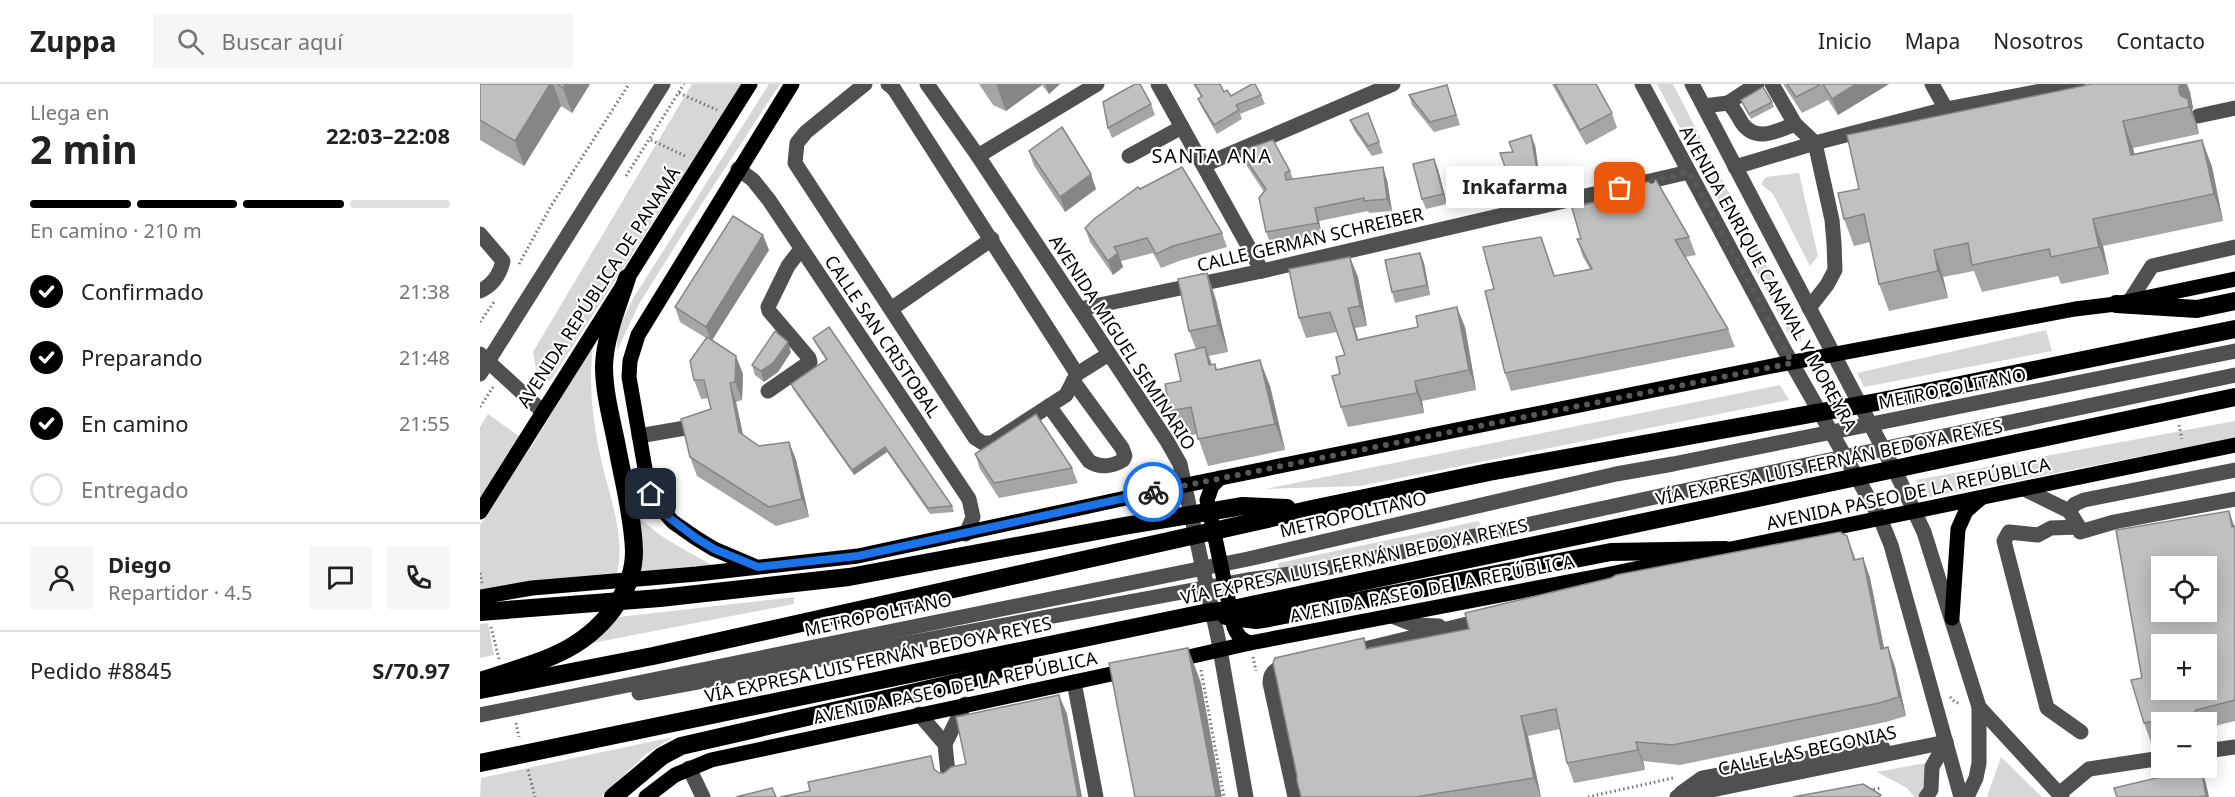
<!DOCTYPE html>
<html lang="es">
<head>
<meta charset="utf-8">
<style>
	body { margin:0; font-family:"Noto Sans",sans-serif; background:#f6f6f6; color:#222; height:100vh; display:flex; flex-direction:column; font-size:22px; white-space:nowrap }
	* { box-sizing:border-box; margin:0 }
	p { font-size:20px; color:#767676 }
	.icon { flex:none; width:33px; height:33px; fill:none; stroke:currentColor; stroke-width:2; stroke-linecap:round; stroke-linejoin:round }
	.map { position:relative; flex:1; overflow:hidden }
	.sheet { display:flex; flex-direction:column; background:#fff; width:480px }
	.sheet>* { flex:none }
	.buttons { position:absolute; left:1671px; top:472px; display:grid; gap:12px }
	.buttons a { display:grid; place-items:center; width:66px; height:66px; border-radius:0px; background:#fff; box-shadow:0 3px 15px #0003; font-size:30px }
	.pin { position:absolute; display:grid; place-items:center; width:51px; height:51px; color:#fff; margin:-26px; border-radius:12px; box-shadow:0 3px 9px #0006 }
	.courier { position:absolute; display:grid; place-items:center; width:60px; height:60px; margin:-30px; border:4px solid #1a73e8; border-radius:50%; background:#fff; color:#222; box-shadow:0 2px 8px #0007 }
	.bubble { position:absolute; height:42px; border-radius:0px; background:#fff; box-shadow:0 3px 15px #0003; font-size:20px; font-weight:700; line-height:42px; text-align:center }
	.overview em { font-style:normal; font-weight:700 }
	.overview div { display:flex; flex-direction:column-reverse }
	.overview { display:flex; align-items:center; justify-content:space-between; height:102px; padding:0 30px }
	h1 { font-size:39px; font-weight:700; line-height:45px }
	.bar { display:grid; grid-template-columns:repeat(4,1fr); gap:9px 6px; align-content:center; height:72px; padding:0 30px }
	.bar i { height:8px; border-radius:4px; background:#e0e0e0 }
	.bar .active { background:#000 }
	.bar p { grid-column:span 4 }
	.line { display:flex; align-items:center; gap:15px; padding:0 30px; border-top:2px solid #e0e0e0 }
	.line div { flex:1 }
	.round { display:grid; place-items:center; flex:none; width:63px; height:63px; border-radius:0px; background:#f6f6f6 }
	ol { padding:0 30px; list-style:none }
	li { display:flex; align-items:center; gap:18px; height:66px }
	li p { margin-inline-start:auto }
	li .icon { padding:6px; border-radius:50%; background:#000; color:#fff; stroke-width:4 }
	li:last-child { color:#767676 }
	li i { width:33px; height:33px; border:3px solid #e0e0e0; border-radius:50% }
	header { display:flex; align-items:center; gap:36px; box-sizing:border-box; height:84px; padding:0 30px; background:#fff; border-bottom:2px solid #e0e0e0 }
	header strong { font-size:28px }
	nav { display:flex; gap:33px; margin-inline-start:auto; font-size:21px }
	.search { width:420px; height:54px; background:#f6f6f6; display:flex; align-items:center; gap:15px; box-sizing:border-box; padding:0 21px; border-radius:0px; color:#767676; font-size:22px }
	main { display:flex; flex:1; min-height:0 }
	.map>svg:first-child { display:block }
	.green { fill:#d7d7d7 }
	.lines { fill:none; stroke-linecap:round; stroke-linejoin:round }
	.path { stroke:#727272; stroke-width:3; stroke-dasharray:1.5 3; stroke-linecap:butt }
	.minor { stroke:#505050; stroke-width:15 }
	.major { stroke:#000; stroke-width:15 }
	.highway { stroke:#000; stroke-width:18 }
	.wall { fill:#a5a5a5 }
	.shaded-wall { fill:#868686 }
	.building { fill:#c0c0c0; stroke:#868686; stroke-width:1.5; fill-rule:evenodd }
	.done { stroke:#595959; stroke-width:6; stroke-dasharray:0 10.8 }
	.route { stroke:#1a73e8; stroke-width:8 }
	.labels { text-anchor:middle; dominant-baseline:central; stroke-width:4.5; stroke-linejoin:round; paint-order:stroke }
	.street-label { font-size:18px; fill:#000; stroke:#fff }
	.neighbourhood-label { font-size:20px; letter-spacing:1.5px; fill:#000; stroke:#fff }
</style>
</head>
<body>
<header>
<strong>Zuppa</strong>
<div class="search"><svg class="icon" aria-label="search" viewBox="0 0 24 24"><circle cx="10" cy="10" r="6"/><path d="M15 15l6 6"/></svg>Buscar aquí</div>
<nav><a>Inicio</a><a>Mapa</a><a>Nosotros</a><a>Contacto</a></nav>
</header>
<main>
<section class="sheet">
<div class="overview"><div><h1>2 min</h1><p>Llega en</p></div><em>22:03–22:08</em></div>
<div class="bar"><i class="active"></i><i class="active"></i><i class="active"></i><i></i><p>En camino · 210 m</p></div>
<ol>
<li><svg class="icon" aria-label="check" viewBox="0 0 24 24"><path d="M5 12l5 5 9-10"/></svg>Confirmado<p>21:38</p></li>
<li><svg class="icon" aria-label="check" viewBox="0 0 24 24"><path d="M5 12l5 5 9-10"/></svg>Preparando<p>21:48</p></li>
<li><svg class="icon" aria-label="check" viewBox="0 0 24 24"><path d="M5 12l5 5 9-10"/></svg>En camino<p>21:55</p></li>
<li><i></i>Entregado</li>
</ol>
<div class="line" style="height:108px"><a class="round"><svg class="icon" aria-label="person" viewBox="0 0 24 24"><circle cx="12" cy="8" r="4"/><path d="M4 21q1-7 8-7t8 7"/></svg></a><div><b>Diego</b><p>Repartidor · 4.5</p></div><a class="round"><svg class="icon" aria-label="chat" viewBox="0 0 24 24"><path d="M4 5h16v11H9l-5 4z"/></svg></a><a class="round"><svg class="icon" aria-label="phone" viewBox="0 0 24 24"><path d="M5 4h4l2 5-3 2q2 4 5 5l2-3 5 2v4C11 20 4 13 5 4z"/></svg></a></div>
<div class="line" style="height:78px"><div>Pedido #8845</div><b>S/70.97</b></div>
</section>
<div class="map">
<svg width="1755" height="713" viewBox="0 0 1755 713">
	<rect width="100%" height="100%" fill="#fff"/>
	<g class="green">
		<polygon points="212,0 262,0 70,297 58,296 53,268"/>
		<path d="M 289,0 L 300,0 L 221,121 L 159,220 L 137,267 C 135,247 145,231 154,213 Z"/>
		<polygon points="1177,0 1193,0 1321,249 1321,258 1311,254"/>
		<polygon points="1319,89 1338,172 1330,182 1293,110 1281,100 1286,93"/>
		<polygon points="1566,246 1572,267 1384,303 1377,289"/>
		<path d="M 113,261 C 108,301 113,340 122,379 C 130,415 147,456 136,492 L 0,505 L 0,441 L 61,347 Z"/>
		<polygon points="1300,301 1309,316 880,402 785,405"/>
		<polygon points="8,330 40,353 0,417 0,343"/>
		<polygon points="1755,337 1755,354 1446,414 1436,396"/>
		<path d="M 151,423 C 172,452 207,466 237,484 L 155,491 Z"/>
		<polygon points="999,437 1001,447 799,486 798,479"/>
		<polygon points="314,513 314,520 107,560 139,533"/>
		<polygon points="8,539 14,571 0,574 0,540"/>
		<polygon points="193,653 166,670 121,713 0,713 1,694"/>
		<polygon points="1521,673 1562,713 1507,713"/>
		<path d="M 1445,679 C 1448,691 1447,703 1437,713 L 1434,713 L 1427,704 L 1397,688 Z"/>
	</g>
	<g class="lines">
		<g class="path">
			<polyline points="199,9 237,26"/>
			<polyline points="171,56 205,72"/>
			<polyline points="146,92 204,0"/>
			<polyline points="39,180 71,122 149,0"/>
			<polyline points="0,238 14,218"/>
			<polyline points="1341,289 1353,310"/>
			<polyline points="0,323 13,303"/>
			<polyline points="1699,341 1702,355"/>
			<polyline points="0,489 2,499"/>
			<polyline points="11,543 19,575"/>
			<polyline points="773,573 776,587"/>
			<polyline points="721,586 744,713"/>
			<polyline points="1470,613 1475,618 1481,620"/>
			<polyline points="36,639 39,653"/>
			<polyline points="48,686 55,713"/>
			<polyline points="1389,706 1401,704"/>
			<polyline points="1108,713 1193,694"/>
		</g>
		<g class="minor">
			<polyline points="385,0 326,48 317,59 315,79 495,354 503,359 512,359 586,311 597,290 629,270"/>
			<polyline points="408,0 414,5 597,290"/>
			<polyline points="447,0 498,72 687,357 700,380 738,554 766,713"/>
			<polyline points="678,0 782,187"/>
			<polyline points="1162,0 1305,267 1400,434 1411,461 1481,713"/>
			<polyline points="1212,0 1419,395 1444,448 1499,623 1499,679 1496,694 1487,713"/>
			<polyline points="1292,0 1315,40"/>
			<polyline points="1452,0 1466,25"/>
			<polyline points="1248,19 1277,0"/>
			<path d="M 1224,22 L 1248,19 C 1255,25 1257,31 1262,39 C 1276,59 1297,47 1315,40 L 1335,59 L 1352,136 L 1354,159 L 1355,186 L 1347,201 L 1329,224"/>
			<polyline points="1718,32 1755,24"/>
			<polyline points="498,72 617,0"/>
			<polyline points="649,72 702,43"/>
			<polyline points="724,81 913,0"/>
			<polyline points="1255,83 1335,59 1466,25 1598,0"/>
			<polyline points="258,85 273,96 289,116 489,415 493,433 486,450"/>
			<path d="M 0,150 L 23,177 C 20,190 13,201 0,207"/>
			<polyline points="1649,218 1672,182 1755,163"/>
			<polyline points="411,225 512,155"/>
			<polyline points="600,225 782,187 1209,88"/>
			<polyline points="0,270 62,327"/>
			<polyline points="0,290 183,0"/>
			<polyline points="288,307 330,278 329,274 289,227 288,223 308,182 321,165"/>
			<path d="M 569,322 L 609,377 C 619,384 632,383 643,376 L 645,372 L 642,364 L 593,297"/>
			<polyline points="159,352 205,344"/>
			<polyline points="1544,405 1589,427 1599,443 1571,444 1558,451 1529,448 1524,457 1567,624 1601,648"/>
			<polyline points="1589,427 1595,420 1604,416 1755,386"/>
			<polyline points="1600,448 1634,438 1755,415"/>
			<polyline points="912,532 935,541 959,542"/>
			<polyline points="868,569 1008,535"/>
			<path d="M 812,581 C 800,583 790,585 790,599 L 815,713"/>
			<polyline points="594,598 616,713"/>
			<polyline points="159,609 767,496 838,486 1203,407 1755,291"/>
			<polyline points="1499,623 1582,713"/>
			<polyline points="439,630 465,660"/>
			<polyline points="0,631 768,475 1136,390 1193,380 1755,267"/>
			<polyline points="1726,667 1755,663"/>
			<polyline points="209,684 223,713"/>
			<polyline points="469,699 465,660 485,620"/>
			<polyline points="1201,709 1222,694 1398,661 1403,664"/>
			<polyline points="1579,710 1609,685 1682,674"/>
			<polyline points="1197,713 1466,658"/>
			<polyline points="1446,713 1451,706 1452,683 1466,658"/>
		</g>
		<g class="major">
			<path d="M 740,394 L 732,402 L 727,416 L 754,543 C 758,552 761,556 770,559"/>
			<polyline points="0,428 270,0"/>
			<polyline points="274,482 234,465 216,454 193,438 176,419 167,396 149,293 150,277 158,251 312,0"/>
			<polyline points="0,513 52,504 217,490 378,472 706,401 1292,282 1595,225 1636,220 1755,195"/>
			<polyline points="1472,534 1478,445 1486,427 1501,414"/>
			<polyline points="691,577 770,559 1130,490 1755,361"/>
			<polyline points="166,713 195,691 231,676 650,586"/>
		</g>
		<g class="highway">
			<polyline points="1636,220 1717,225 1755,217"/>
			<polyline points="0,528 180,514 369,493 644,442 763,422 807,424"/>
			<polyline points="746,532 776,536 789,534 1131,468 1246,466"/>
			<path d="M 3,596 C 57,578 105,569 138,518 C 148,503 154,486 154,467 C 153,434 144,400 138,368 C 133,340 124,311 124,282 C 125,252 138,222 147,194"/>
			<polyline points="0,606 173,572 832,425 1009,388 1402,317 1755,245"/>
			<polyline points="0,679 724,529 748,526 1755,313"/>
			<polyline points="133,713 182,672 201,662 488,596 544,576"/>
		</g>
	</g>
	<g class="wall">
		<polygon points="0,0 110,0 92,29 81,22 44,82 0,56"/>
		<polygon points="499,0 580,0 569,10 562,1 526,27 513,21"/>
		<polygon points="713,0 739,0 744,8 751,12 781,11 785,20 760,30 762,35 737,50 722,24 718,15 721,13"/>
		<polygon points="1072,0 1116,0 1132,29 1137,44 1106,61"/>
		<polygon points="1303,0 1409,0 1358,31 1348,16 1322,29"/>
		<polygon points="967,1 980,41 954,48 932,21 929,11"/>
		<polygon points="1710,8 1713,24 1712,26 1717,41 1719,50 1653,64 1654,70 1722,56 1732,83 1743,137 1623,162 1629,190 1581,200 1578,192 1502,208 1494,187 1463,193 1468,214 1409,227 1399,200 1390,158 1374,162 1364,135 1379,105"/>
		<polygon points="1261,16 1292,18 1294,23 1271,35 1263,21"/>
		<polygon points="671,20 675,31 632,54 628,44"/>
		<polygon points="888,29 903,69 892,72 874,46 870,36"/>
		<polygon points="1055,61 1060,96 1032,101 1020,69 1033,68"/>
		<polygon points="549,67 616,105 585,128 554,82"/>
		<polygon points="760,67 810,87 813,95 907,96 912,127 889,129 888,127 839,137 842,151 791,161 786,148 784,108 765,79"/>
		<polygon points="958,85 967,120 946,125 942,115"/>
		<polygon points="660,105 742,149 747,163 699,177 681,184 673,169 641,177 643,183 633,191 610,158 605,144"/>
		<polygon points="1061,153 1075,192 1110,185 1103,173 1097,155 1209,153 1216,171 1205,173 1248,245 1255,263 1031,307 1025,289 1014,205"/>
		<polygon points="289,166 232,256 263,290 262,316 256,318 263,350 279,362 309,358 316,376 329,433 296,442 217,392 210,373 231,325 229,314 221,315 214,296 226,254 200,238 195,223"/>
		<polygon points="940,169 944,179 950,211 915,219 912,208"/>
		<polygon points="727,189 736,216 748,268 729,272 732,281 735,280 737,286 790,302 805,366 728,382 717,350 700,354 690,327 701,297 716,265 709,247"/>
		<polygon points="878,193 887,242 875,244 878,256 985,243 996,306 942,317 944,329 868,343 861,323 860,290 865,271 857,248 826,254 819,234"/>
		<polygon points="333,254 472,422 474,428 450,430 407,368 374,391 313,305 311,300 346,276 335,259"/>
		<polygon points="311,268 298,288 284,298 275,291 272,281"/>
		<polygon points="495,370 592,384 598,399 519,414 500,385"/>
		<polygon points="1754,442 1755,637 1726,644 1726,639 1682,639 1682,656 1671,659 1664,639 1662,594"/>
		<polygon points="1383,474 1390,494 1404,564 1408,563 1415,583 1426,632 1406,638 1200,681 1163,677 1165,686 1094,699 1087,679 1080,645 1048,652 1061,713 821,713 888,564"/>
	</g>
	<g class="shaded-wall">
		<polygon points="70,0 73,0 81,22 44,82 35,57"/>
		<polygon points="85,0 110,0 92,29 83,4"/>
		<polygon points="516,0 561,0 562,1 526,27"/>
		<polygon points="565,0 580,0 569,10"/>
		<polygon points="1376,0 1409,0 1358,31 1352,15"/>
		<polygon points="1701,0 1707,0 1710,8 1713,24 1712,26 1717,41 1719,50 1709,23 1699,8 1699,2"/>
		<polygon points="1643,37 1653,64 1661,98 1651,71"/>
		<polygon points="1051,51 1055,61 1060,96 1057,86"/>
		<polygon points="1722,56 1732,83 1743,137 1734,110"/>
		<polygon points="954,75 958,85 967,120 963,110"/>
		<polygon points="903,83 907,96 912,127 907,115"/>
		<polygon points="611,90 616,105 585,128 580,113"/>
		<polygon points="835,124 839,137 842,151 838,139"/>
		<polygon points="1613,135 1623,162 1629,190 1619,163"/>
		<polygon points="283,151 289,166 231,258 226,243"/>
		<polygon points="1454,166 1463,193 1468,214 1458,187"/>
		<polygon points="638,169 643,183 633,191 628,177"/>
		<polygon points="940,169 944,179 950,211 947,201"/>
		<polygon points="870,173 878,193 887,242 880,222"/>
		<polygon points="727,189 736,216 748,268 738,241"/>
		<polygon points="977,223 985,243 996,306 989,286"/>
		<polygon points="868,224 875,244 884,276 877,256"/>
		<polygon points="308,258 311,268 298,288 284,298 281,287"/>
		<polygon points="725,263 735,290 729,281"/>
		<polygon points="256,272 263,290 262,316 255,298"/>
		<polygon points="780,276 790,302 805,366 795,340"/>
		<polygon points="935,297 942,317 944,329 937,309"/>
		<polygon points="250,299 256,318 266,366 259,348"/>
		<polygon points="309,358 316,376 329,433 322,415"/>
		<polygon points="405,363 407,368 374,391 372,386"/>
		<polygon points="1749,427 1755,444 1752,443"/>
		<polygon points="1367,452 1374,471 1381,495 1374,476"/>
		<polygon points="1383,474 1390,494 1408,584 1401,565"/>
		<polygon points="1408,563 1415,583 1426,632 1419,613"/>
		<polygon points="708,564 721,599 742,713 736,713"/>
		<polygon points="579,611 587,630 602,713 598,713"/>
		<polygon points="1041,632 1048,652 1061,713 1054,694"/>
		<polygon points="1156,658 1163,677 1165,686 1158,666"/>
		<polygon points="1721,684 1726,699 1729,713 1726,713 1726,712"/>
	</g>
	<g class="building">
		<polygon points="0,0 70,0 35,57 0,36"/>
		<polygon points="77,0 85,0 83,4"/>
		<polygon points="655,0 660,0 671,20 628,44 623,18"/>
		<polygon points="715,0 740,0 744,8 747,6 751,12 772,0 775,0 781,11 756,21 759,26 734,41 718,15 722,12"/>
		<polygon points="1075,0 1116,0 1132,29 1100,46"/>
		<polygon points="1307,0 1341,0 1316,13"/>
		<polygon points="1343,0 1376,0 1352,15"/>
		<polygon points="1612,0 1701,0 1699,2 1699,8 1701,12 1708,15 1709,23 1643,37 1651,71 1722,56 1734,110 1613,135 1619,163 1571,173 1569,165 1492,181 1488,159 1454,166 1458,187 1399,200 1384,130 1364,135 1358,109 1379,105 1367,51"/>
		<polygon points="967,1 976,31 950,38 929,11"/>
		<polygon points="1283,3 1292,18 1269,30 1261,16"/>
		<polygon points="888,29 899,58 888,62 870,36"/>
		<polygon points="582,43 611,90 580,113 549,67"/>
		<polygon points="1051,51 1057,86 1028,91 1020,69 1033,68 1029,58"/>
		<polygon points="793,56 810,87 805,89 806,96 903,83 907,115 884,117 884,114 835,124 838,139 786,148 779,114 786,105 760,67"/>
		<polygon points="954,75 963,110 942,115 933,80"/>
		<polygon points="702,83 742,149 693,162 676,170 667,154 634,163 638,169 628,177 605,144 614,135 658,103 660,105"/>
		<polygon points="1176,96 1209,153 1195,156 1248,245 1025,289 1005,207 1014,205 1003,163 1061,153 1074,192 1112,185 1097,155 1101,155 1092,124 1155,108 1154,101"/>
		<polygon points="253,132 283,151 226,243 195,223"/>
		<polygon points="940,169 947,201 912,208 905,176"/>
		<polygon points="870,173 880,222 868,224 877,256 938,243 936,232 977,223 989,286 935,297 937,309 861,323 852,292 860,290 856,273 865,271 850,228 819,234 809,185"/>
		<polygon points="727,189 738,241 709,247 698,195"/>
		<polygon points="349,243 472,422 448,424 405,363 372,386 311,300 347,275 333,254"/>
		<polygon points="295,247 308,258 294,278 281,287 272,281"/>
		<polygon points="227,253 256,272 255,298 250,299 259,348 279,362 309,358 322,415 289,423 210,373 201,335 231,325 224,296 214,296 210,277"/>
		<polygon points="725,263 729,281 735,280 736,286 780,276 795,340 718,355 711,323 690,327 685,300 701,297 695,270"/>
		<polygon points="556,330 592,384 514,399 495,370"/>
		<path d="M 1749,427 L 1752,443 L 1755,442 L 1755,616 L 1716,626 L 1716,628 L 1664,639 L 1651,596 L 1662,594 L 1636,446 ZM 1682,483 L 1726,483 L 1726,528 L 1682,528 ZM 1682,561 L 1726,561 L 1726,606 L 1682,606 Z"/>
		<polygon points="1360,448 1367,452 1374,476 1383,474 1401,565 1408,563 1419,613 1399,619 1193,661 1156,658 1158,666 1087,679 1076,625 1041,632 1054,694 935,713 821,713 817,697 817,692 793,579 795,574 884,554 886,565 989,545 985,529 1131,494 1136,491"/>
		<polygon points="708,564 736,713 655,713 629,579"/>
		<polygon points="579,611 598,713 300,713 330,707 328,698 451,672 454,685 459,689 464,689 471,683 486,680 476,633"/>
		<polygon points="1719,684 1721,684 1726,712 1718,713 1637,713 1634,704"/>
		<polygon points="1383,700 1401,711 1399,713 1313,713"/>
		<polygon points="292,704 296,713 256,713"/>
	</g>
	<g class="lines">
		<polyline class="done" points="673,408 1312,279 1209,88 1140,104"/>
		<polyline class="route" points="171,410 183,429 216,454 234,465 278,483 378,472 673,408"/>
	</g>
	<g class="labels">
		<g class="street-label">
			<text transform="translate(830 155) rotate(-13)">CALLE GERMAN SCHREIBER</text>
			<text transform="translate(1289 194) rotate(61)">AVENIDA ENRIQUE CANAVAL Y MOREYRA</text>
			<text transform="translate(118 203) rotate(-57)">AVENIDA REPÚBLICA DE PANAMÁ</text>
			<text transform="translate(403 252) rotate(56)">CALLE SAN CRISTOBAL</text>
			<text transform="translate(643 258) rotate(57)">AVENIDA MIGUEL SEMINARIO</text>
			<text transform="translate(1472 304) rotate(-11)">METROPOLITANO</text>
			<text transform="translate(1349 378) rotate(-12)">VÍA EXPRESA LUIS FERNÁN BEDOYA REYES</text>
			<text transform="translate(1428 409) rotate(-12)">AVENIDA PASEO DE LA REPÚBLICA</text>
			<text transform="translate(873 430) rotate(-13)">METROPOLITANO</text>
			<text transform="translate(874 477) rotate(-12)">VÍA EXPRESA LUIS FERNÁN BEDOYA REYES</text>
			<text transform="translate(952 504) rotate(-11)">AVENIDA PASEO DE LA REPÚBLICA</text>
			<text transform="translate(398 530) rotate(-12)">METROPOLITANO</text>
			<text transform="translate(398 575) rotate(-12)">VÍA EXPRESA LUIS FERNÁN BEDOYA REYES</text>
			<text transform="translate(475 603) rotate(-12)">AVENIDA PASEO DE LA REPÚBLICA</text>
			<text transform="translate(1327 666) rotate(-12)">CALLE LAS BEGONIAS</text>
		</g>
		<g class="neighbourhood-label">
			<text x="732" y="71">SANTA ANA</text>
		</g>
	</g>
</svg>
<div class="buttons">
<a><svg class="icon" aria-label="locate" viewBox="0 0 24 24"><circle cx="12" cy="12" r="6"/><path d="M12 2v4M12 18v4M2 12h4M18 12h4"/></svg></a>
<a>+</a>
<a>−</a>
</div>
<div class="pin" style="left:1140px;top:104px;background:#ea580c"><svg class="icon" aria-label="bag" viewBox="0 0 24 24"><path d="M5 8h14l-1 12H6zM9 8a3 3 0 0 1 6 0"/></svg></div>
<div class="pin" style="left:171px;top:410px;background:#1f2937"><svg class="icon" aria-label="home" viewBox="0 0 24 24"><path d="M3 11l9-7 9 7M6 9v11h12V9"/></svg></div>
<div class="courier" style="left:673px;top:408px"><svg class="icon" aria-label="bike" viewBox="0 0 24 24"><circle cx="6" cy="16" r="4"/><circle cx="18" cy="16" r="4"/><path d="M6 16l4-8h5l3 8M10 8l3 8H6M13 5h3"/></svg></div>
<div class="bubble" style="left:966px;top:82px;width:138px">Inkafarma</div>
</div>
</main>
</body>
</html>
